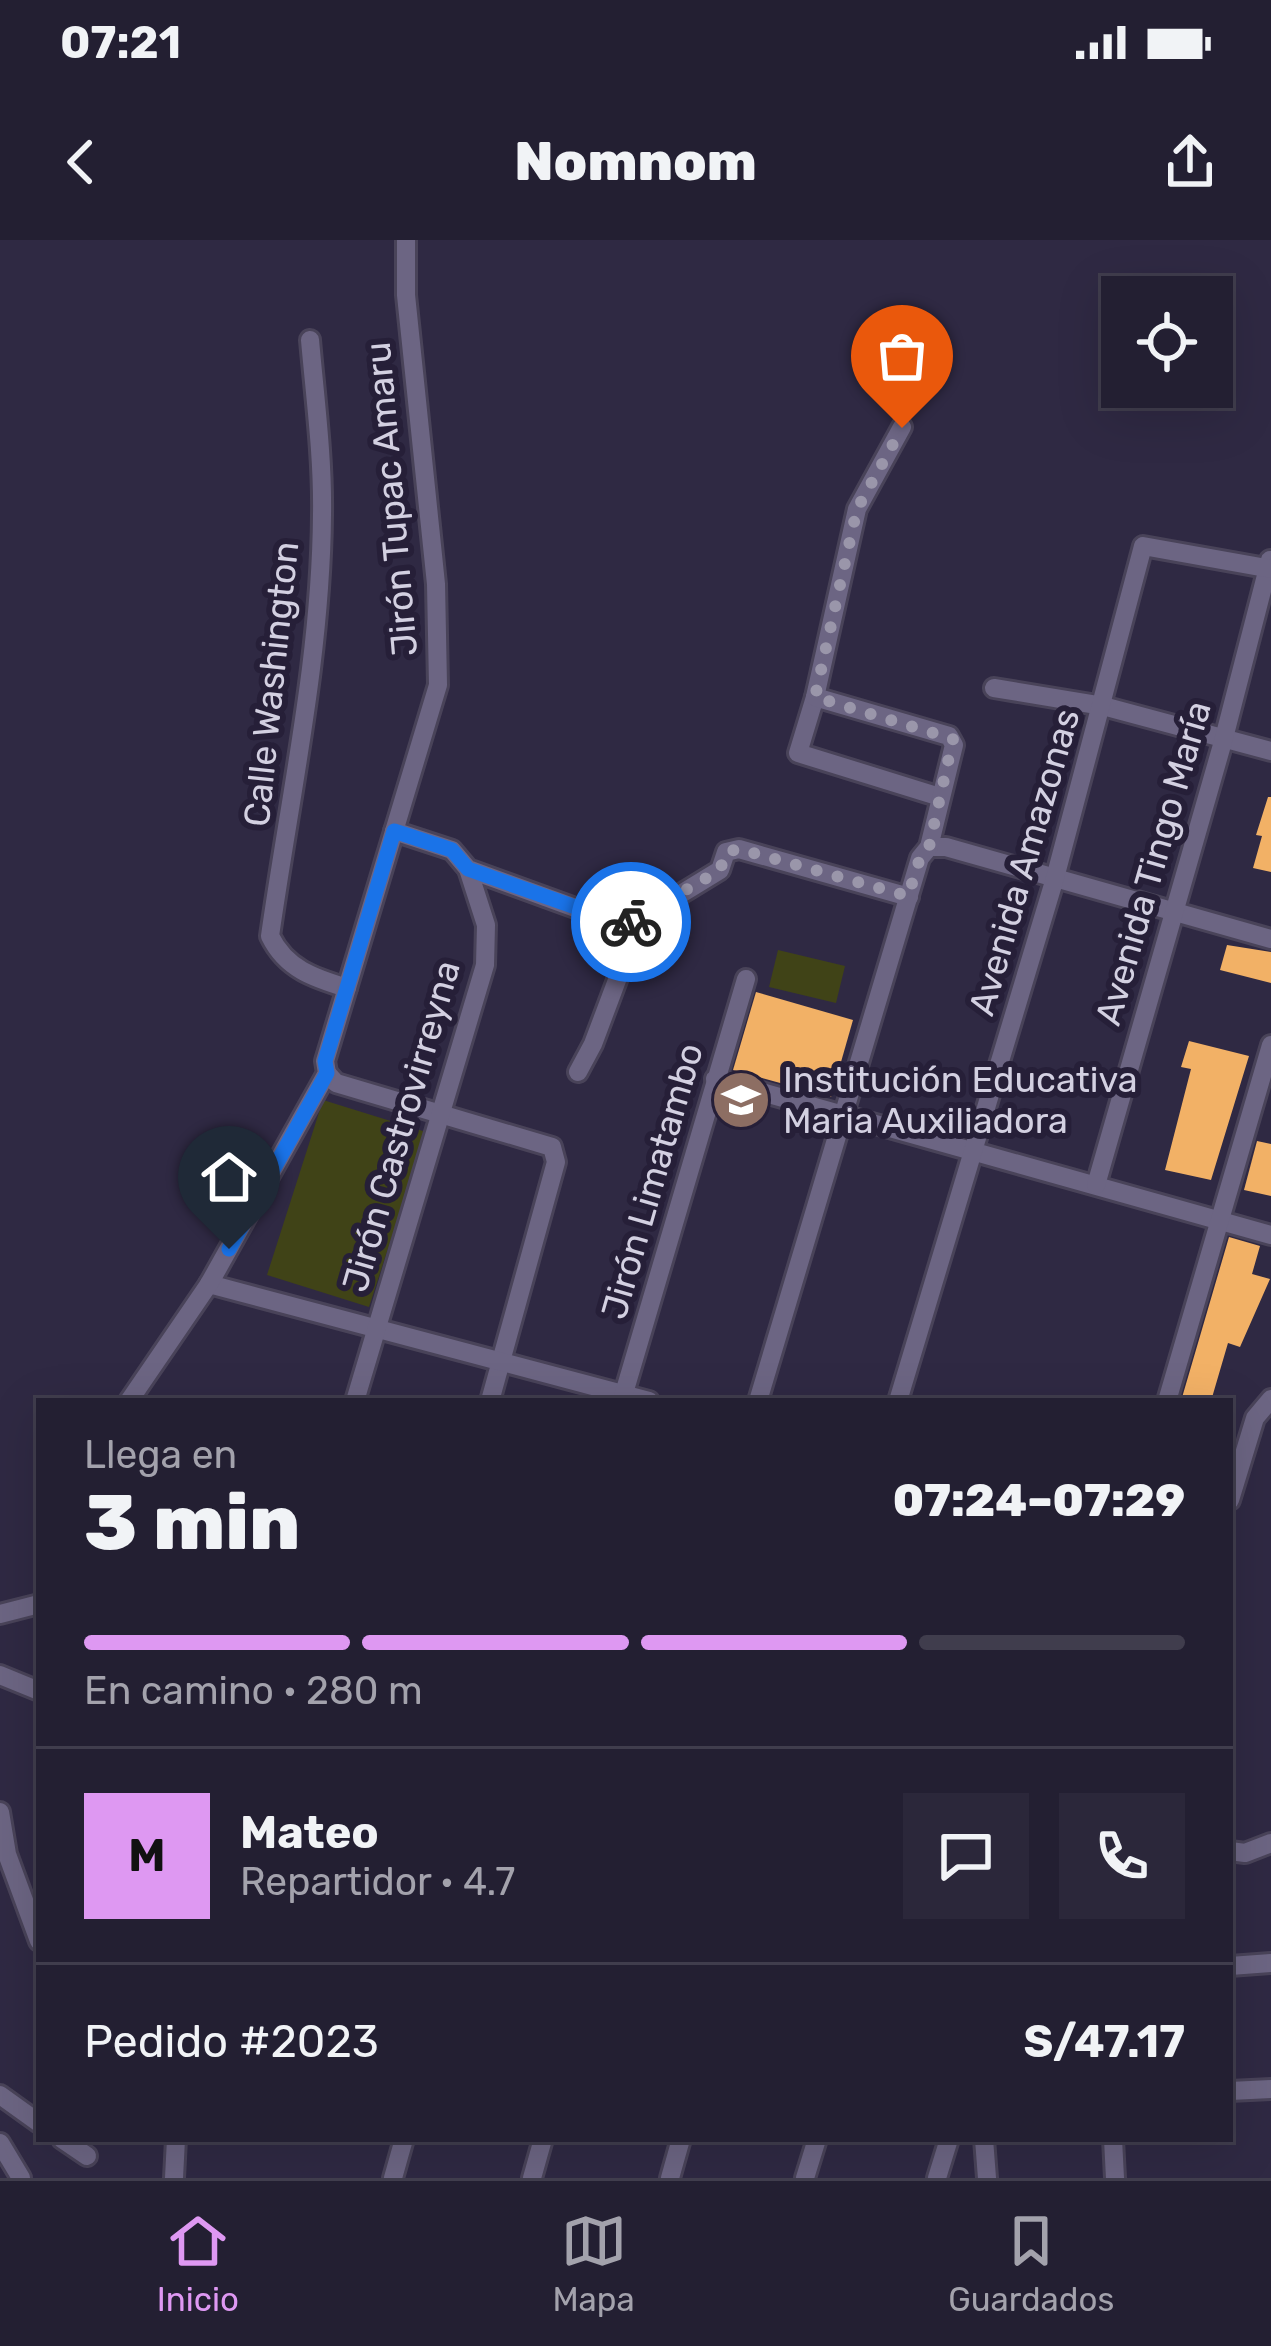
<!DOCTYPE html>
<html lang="es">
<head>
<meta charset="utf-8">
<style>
	body { margin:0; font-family:Rubik,sans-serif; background:#2b273a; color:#f1f3f6; height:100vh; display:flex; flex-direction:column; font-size:45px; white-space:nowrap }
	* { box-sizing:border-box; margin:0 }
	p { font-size:39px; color:#a3a2ac }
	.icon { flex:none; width:66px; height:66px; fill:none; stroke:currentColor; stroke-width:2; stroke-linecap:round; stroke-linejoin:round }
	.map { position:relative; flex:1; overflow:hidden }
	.details { position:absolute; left:36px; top:1158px; width:1197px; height:744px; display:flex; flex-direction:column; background:#231f32; border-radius:0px; box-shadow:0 12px 48px #0002,0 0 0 3px #403d4d }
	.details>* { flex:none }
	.fabs { position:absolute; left:1101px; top:36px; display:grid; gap:24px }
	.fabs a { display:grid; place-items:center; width:132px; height:132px; border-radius:0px; background:#231f32; box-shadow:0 12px 48px #0002,0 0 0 3px #403d4d; font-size:60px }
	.pin { position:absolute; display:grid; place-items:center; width:102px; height:102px; color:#fff; margin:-123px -51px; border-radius:50% 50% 50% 0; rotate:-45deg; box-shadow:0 0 12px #0007 }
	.pin .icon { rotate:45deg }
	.courier { position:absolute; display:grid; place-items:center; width:120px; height:120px; margin:-60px; border:9px solid #1a73e8; border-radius:50%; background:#fff; color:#222; box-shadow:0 3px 15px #0007 }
	.summary em { font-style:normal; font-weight:800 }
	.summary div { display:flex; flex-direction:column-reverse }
	.summary { display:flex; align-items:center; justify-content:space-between; height:204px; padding:0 48px }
	h1 { font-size:78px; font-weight:800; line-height:90px }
	.bar { display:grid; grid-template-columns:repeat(4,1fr); gap:18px 12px; align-content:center; height:144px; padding:0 48px }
	.bar i { height:15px; border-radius:9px; background:#403d4d }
	.bar .active { background:#de98f2 }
	.bar p { grid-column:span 4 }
	.line { display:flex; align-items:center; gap:30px; padding:0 48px; border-top:3px solid #403d4d }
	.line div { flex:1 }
	.round { display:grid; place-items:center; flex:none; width:126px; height:126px; border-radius:0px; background:#2b273a }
	.status { display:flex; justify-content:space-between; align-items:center; height:84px; padding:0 60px; background:#231f32; direction:ltr }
	.status svg { height:33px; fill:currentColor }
	header { display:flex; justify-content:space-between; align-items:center; height:156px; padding:0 48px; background:#231f32; font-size:54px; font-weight:800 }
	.dock { display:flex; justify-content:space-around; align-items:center; height:168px; border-top:3px solid #403d4d; background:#231f32; font-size:33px; color:#a3a2ac }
	.dock a { display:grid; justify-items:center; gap:6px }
	.dock .active { color:#de98f2 }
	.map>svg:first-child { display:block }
	.green { fill:#404317 }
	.building { fill:#f2b166 }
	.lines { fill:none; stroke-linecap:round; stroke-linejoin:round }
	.minor-casing { stroke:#494359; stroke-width:24 }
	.minor { stroke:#6c6583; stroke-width:18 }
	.done { stroke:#9a96aa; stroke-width:12; stroke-dasharray:0 21.6 }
	.route { stroke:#1a73e8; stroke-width:15 }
	.labels { text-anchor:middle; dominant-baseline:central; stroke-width:12; stroke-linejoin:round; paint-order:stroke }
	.street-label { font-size:36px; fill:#d3d0e1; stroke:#261f38 }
	.poi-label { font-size:36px; fill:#d3d0e1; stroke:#261f38; text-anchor:start }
</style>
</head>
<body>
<div class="status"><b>07:21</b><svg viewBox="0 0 49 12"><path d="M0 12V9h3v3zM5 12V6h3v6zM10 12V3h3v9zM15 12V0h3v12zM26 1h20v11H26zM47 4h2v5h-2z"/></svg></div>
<header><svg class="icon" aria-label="back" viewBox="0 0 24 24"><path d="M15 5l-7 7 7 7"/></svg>Nomnom<svg class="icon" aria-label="share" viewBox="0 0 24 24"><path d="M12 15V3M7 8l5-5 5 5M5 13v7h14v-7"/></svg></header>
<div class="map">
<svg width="1271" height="1938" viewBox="0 0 1271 1938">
	<rect width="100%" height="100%" fill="#2f2943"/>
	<g class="green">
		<polygon points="778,710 845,726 836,763 769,747"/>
		<polygon points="323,860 426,892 369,1067 267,1035"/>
	</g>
	<g class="building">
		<polygon points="1268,557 1271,557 1271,632 1253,628 1262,596 1256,595"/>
		<polygon points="1227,705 1271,712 1271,743 1220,730"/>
		<polygon points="756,752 853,780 831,857 733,830"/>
		<polygon points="1189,801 1249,816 1211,940 1165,930 1191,829 1181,827"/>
		<polygon points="1257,901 1271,904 1271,956 1244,950"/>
		<polygon points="1229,997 1260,1006 1252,1034 1270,1039 1240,1107 1228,1103 1211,1161 1181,1161"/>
	</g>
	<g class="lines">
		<defs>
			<g id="minor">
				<path d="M 310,100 C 315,157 323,217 322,275 C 321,417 290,555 270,696 C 286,729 314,738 347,748"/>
				<polyline points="902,187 857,269 815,457 798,513 940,557"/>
				<polyline points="994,448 1103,466 1271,511"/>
				<polyline points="394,591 452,610 468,629 578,669 605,685 640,679 720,630 726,612 739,609 909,657"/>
				<polyline points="929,607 946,607 1271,699"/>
				<polyline points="578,832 593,804 640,679"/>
				<polyline points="327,833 336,843 552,907 556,922 490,1161"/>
				<polyline points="715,839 1271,995"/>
				<polyline points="1096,945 1224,498 1270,320"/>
				<polyline points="209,1044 649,1161"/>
				<polyline points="622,1160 746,739"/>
				<polyline points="129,1161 209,1044 327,833 325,821 438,445 436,344 406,55 406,0"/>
				<polyline points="355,1161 485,725 486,685 468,629"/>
				<polyline points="758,1161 920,618 929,607 954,505 949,496 815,457"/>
				<polyline points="898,1161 1055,638 1143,306 1271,329"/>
				<polyline points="1167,1161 1271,805"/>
				<polyline points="1230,1260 1255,1178 1271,1159"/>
				<polyline points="0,1374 39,1364"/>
				<polyline points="0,1435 39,1451"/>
				<polyline points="0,1572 7,1614 39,1701"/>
				<polyline points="1230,1611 1245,1613 1271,1603"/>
				<polyline points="1230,1726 1271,1723"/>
				<polyline points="1230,1851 1271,1849"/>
				<polyline points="0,1855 39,1883"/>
				<polyline points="62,1899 87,1916"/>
				<polyline points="984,1899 987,1938"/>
				<polyline points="1113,1899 1115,1938"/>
				<polyline points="0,1903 21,1938"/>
				<polyline points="174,1938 176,1899"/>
				<polyline points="393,1938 404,1899"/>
				<polyline points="532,1938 543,1899"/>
				<polyline points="670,1938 681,1899"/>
				<polyline points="805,1938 817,1899"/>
				<polyline points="937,1938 949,1899"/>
			</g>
		</defs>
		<use href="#minor" class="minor-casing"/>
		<use href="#minor" class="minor"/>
	</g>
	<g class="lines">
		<polyline class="done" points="631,682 720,630 726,612 739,609 908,656 920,618 929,607 953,499 815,457 857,269 902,188"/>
		<polyline class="route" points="229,1009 327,833 325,821 394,591 452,610 468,629 578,668 605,685 631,682"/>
	</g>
	<defs>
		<symbol id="school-disc" viewBox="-11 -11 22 22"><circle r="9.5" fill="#8d6e63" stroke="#261f38"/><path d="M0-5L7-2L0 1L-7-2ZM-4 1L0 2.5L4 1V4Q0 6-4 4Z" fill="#fff"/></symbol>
	</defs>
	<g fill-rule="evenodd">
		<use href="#school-disc" x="708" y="827" width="66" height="66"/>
	</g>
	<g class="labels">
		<g class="street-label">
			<text transform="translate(391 259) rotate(-95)">Jirón Tupac Amaru</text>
			<text transform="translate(271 444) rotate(-84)">Calle Washington</text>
			<text transform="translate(1024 622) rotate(-74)">Avenida Amazonas</text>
			<text transform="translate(1153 623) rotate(-74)">Avenida Tingo María</text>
			<text transform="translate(401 886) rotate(-74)">Jirón Castrovirreyna</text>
			<text transform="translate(652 941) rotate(-74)">Jirón Limatambo</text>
		</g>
		<g class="poi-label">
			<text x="783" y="839">Institución Educativa<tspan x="783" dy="41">Maria Auxiliadora</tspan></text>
		</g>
	</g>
</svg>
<div class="fabs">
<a><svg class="icon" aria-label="locate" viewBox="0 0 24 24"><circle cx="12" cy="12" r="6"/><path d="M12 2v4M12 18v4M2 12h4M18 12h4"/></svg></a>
</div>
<div class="pin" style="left:902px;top:188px;background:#ea580c"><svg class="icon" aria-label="bag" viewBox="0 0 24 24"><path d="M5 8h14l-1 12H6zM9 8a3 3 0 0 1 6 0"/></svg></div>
<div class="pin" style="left:229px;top:1009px;background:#1f2937"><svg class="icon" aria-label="home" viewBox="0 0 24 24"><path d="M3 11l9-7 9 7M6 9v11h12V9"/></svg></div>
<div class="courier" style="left:631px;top:682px"><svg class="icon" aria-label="bike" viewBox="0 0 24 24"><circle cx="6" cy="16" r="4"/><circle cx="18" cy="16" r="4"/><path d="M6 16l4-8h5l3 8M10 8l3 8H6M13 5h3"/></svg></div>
<section class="details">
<div class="summary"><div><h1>3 min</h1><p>Llega en</p></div><em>07:24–07:29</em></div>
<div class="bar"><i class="active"></i><i class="active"></i><i class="active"></i><i></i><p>En camino · 280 m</p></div>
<div class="line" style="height:216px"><b class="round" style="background:#de98f2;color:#111">M</b><div><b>Mateo</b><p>Repartidor · 4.7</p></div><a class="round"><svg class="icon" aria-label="chat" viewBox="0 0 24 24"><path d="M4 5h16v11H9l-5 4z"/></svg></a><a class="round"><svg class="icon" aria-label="phone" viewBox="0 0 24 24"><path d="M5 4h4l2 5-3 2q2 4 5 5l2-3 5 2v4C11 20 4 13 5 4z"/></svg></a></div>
<div class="line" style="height:156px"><div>Pedido #2023</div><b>S/47.17</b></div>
</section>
</div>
<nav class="dock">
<a class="active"><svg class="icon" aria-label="home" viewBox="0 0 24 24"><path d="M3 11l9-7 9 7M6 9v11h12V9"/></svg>Inicio</a>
<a><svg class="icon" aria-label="map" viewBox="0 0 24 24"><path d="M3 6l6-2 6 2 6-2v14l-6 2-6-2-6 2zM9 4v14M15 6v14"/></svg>Mapa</a>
<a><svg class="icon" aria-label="saved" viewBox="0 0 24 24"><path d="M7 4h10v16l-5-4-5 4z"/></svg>Guardados</a>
</nav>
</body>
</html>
